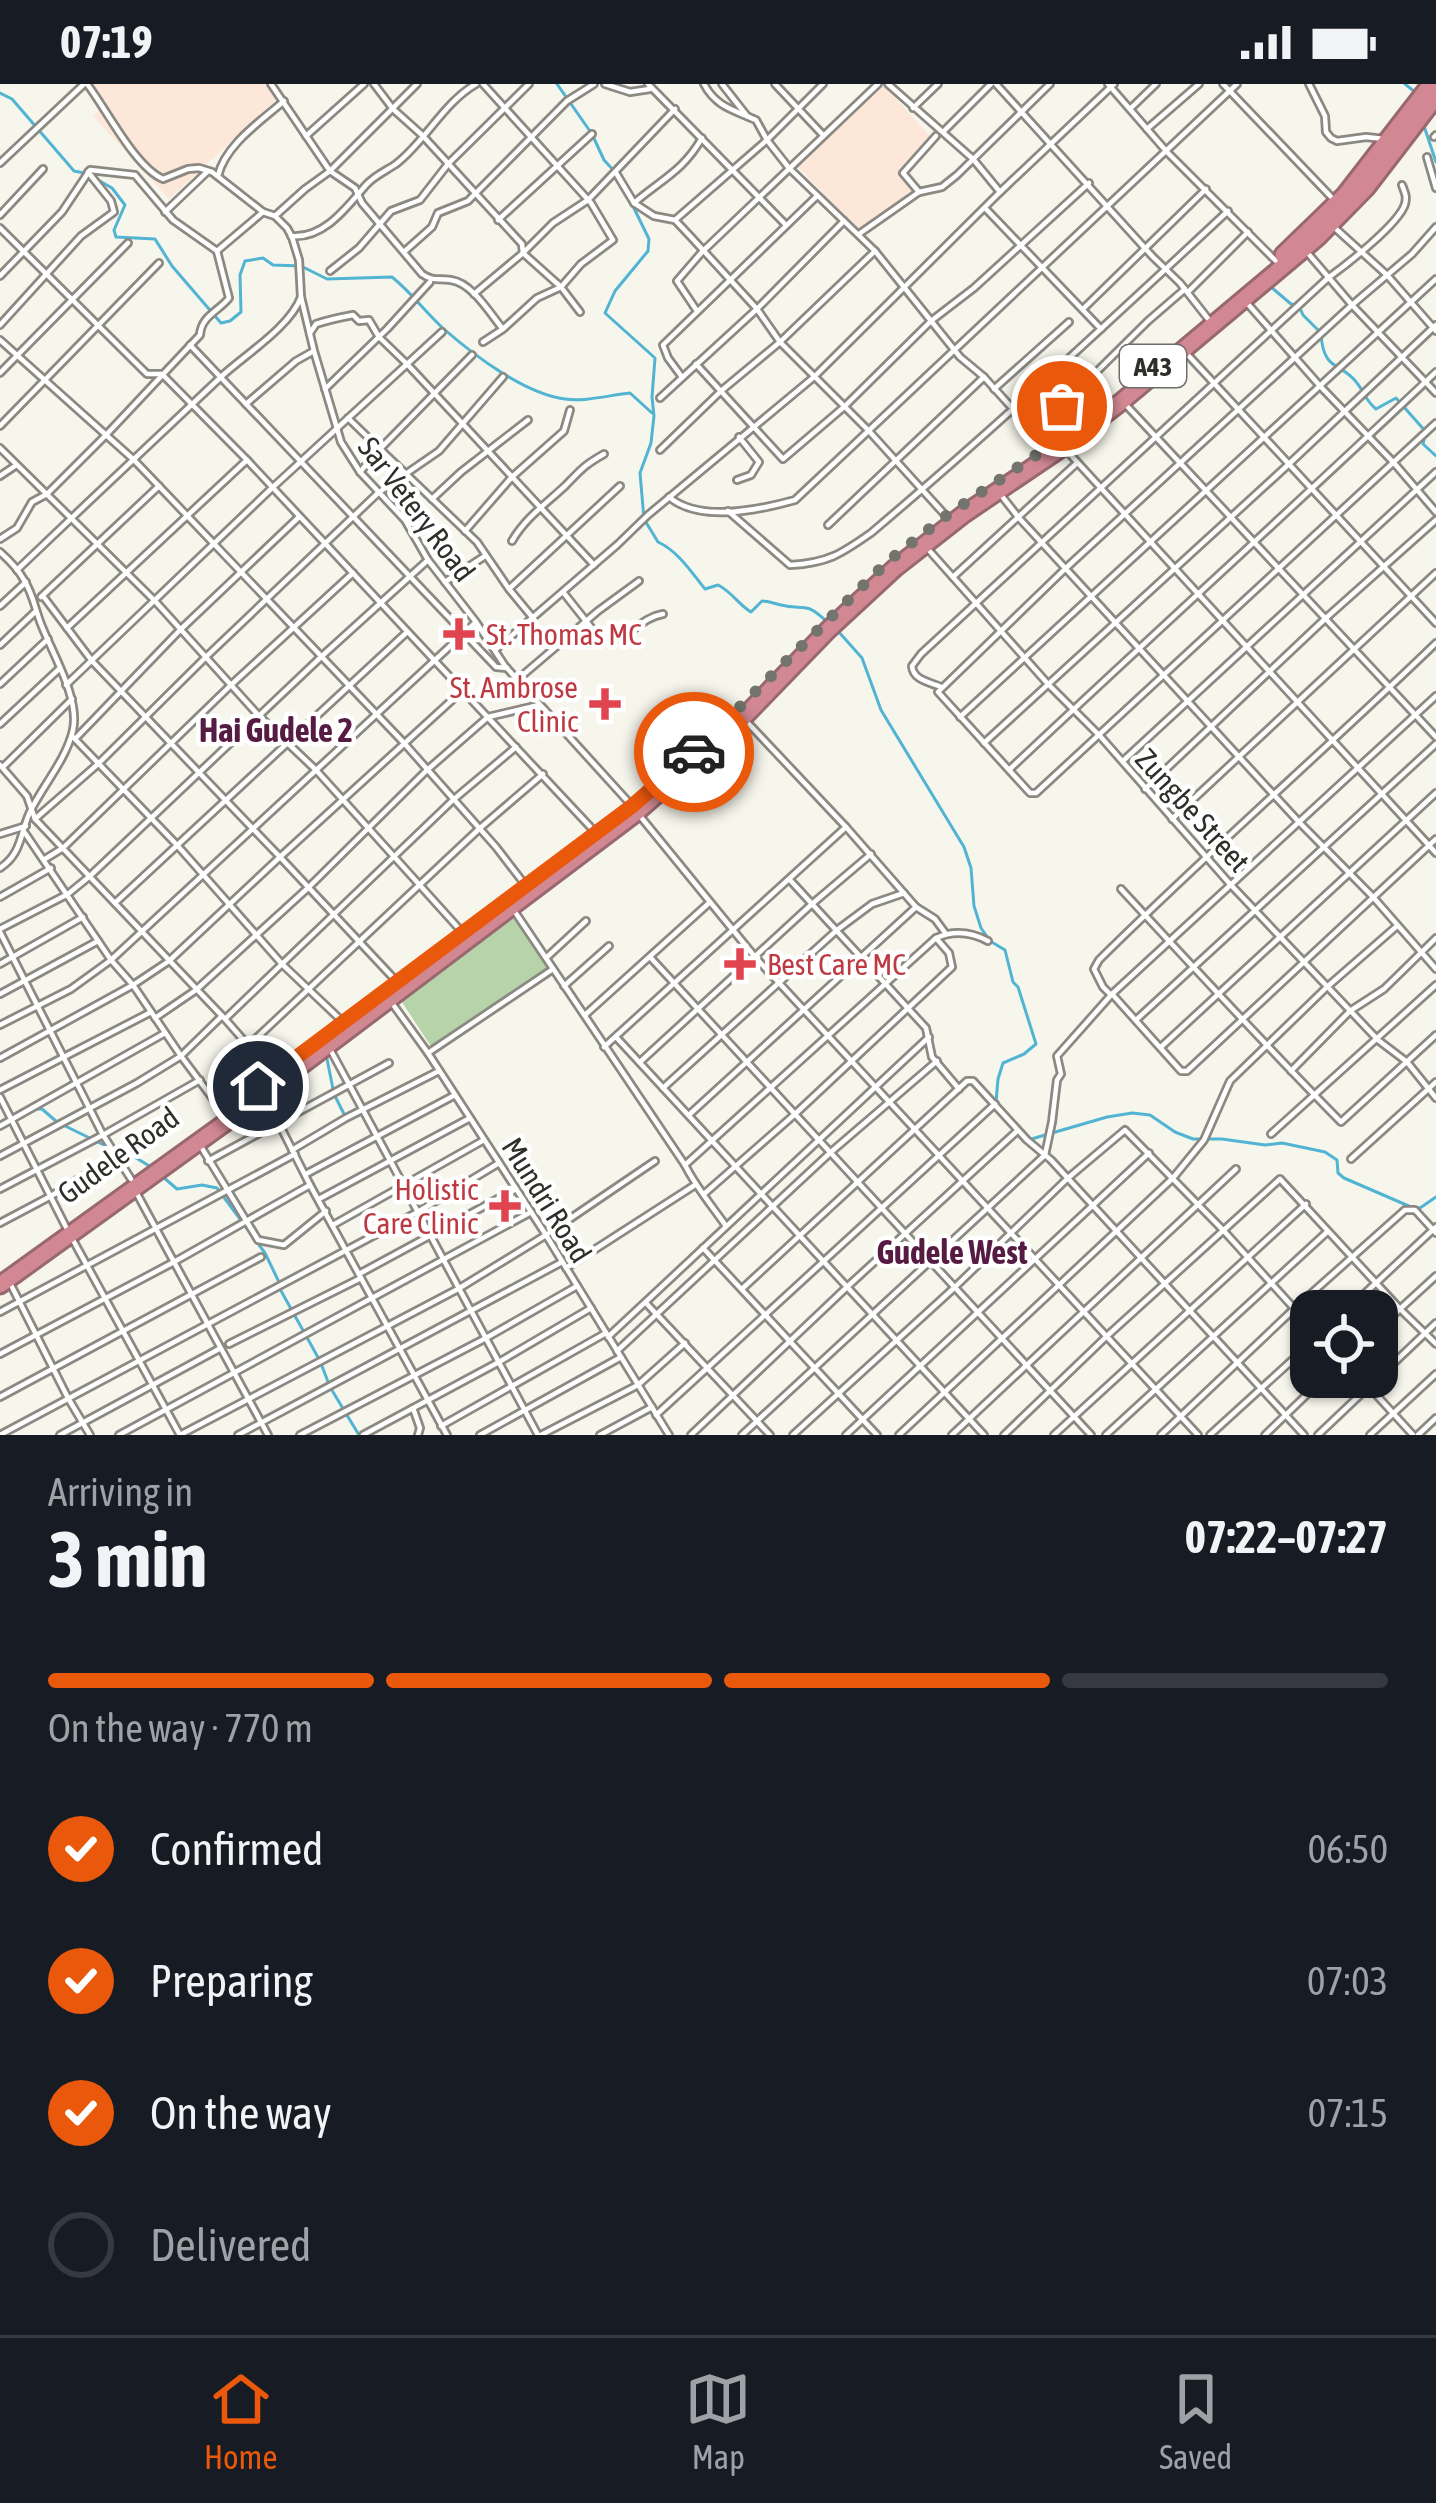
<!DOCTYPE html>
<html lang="en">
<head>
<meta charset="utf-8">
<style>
	body { margin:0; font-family:"Asap Condensed",sans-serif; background:#242831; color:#f1f3f6; height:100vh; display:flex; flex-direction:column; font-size:45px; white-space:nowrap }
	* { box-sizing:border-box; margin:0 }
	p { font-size:39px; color:#9ea1a6 }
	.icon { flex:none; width:66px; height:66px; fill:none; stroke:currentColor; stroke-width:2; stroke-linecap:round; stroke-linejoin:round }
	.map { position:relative; height:1351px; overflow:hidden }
	.drawer { display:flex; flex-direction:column; background:#171b24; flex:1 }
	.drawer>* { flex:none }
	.buttons { position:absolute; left:1290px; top:1206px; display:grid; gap:24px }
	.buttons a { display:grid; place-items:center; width:108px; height:108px; border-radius:24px; background:#171b24; box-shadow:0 3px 9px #0004; font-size:60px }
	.pin { position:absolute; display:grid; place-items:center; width:102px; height:102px; color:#fff; margin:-51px; border:6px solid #fff; border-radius:50%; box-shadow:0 3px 12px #0007 }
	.courier { position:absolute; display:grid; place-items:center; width:120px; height:120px; margin:-60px; border:9px solid #ea580c; border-radius:50%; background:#fff; color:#222; box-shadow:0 3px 15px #0007 }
	.overview em { font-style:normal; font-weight:700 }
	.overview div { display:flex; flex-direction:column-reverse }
	.overview { display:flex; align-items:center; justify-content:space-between; height:204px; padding:0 48px }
	h1 { font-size:78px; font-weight:700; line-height:90px }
	.bar { display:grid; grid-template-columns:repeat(4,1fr); gap:18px 12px; align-content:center; height:144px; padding:0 48px }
	.bar i { height:15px; border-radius:9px; background:#363941 }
	.bar .active { background:#ea580c }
	.bar p { grid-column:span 4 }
	ol { padding:0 48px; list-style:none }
	li { display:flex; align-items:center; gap:36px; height:132px }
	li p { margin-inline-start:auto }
	li .icon { padding:12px; border-radius:50%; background:#ea580c; color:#fff; stroke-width:4 }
	li:last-child { color:#9ea1a6 }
	li i { width:66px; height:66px; border:6px solid #363941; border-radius:50% }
	.status { display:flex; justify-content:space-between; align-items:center; height:84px; padding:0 60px; background:#171b24; direction:ltr }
	.status svg { height:33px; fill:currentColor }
	.tab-bar { display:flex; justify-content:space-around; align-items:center; height:168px; border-top:3px solid #363941; background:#171b24; font-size:33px; color:#9ea1a6 }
	.tab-bar a { display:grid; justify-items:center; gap:6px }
	.tab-bar .active { color:#ea580c }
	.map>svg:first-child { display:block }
	.education { fill:#fce7d9 }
	.garden { fill:#b7d3a9 }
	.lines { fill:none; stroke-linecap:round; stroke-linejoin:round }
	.stream { stroke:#51b4d3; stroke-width:3 }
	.street-casing { stroke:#8b8982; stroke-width:10 }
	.highway-casing { stroke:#98686e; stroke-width:21 }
	.street { stroke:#fff; stroke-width:4.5 }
	.highway { stroke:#d18893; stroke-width:15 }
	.done { stroke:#74746e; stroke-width:12; stroke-dasharray:0 21.6 }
	.route { stroke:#ea580c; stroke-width:15 }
	.health-dot { fill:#e0444e; stroke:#fff; stroke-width:4.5 }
	.labels { text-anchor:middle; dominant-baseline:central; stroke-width:9; stroke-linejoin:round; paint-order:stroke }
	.shield { fill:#fff; stroke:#6d6d6a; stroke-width:3 }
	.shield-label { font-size:27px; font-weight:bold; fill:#2e2e2a }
	.street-label { font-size:30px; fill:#2e2e2a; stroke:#fff }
	.health-label { font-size:30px; fill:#be3a42; stroke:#fff; text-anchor:start }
	.neighbourhood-label { font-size:33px; font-weight:bold; fill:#561b42; stroke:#fff }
</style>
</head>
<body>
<div class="status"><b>07:19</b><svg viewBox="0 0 49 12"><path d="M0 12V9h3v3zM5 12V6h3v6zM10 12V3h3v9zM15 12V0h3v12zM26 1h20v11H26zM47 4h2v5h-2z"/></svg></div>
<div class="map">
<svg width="1436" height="1351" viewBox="0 0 1436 1351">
	<rect width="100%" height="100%" fill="#f7f6ed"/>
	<g class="education">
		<polygon points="91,0 265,0 278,14 169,115 93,32 107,18"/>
		<polygon points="882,0 931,53 899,90 913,105 889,128 860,147 796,81"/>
	</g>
	<polygon class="garden" points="515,833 550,885 432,964 398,912"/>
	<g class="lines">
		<g class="stream">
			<polyline points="557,0 592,50 604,76 615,88"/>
			<polyline points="1405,0 1415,8"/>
			<polyline points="0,9 12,15 74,87 84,89"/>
			<polyline points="1424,42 1436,78"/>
			<path d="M 98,96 L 112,104 L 125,121 L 114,146 L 116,153 L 155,155 L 172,182 L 221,239 L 230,237 L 241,228 L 240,191 L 245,177 L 263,174 L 273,181 L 301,182 L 327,195 L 392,193 C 412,209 426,229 445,246 C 475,272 525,310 565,315 C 585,318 610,311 630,309 L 652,329"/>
			<path d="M 628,112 L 649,155 L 648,167 L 615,207 L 605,229 L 655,274 L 652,313 L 654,332 L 651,359 L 640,389 L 644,435 L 658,458 C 678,467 692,489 705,505 L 718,501 C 732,508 738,520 751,528 L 762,517 C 769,517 775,520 781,521 C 803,527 804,516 826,537"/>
			<path d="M 1271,203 L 1291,220 L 1299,222 L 1303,231 L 1321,249 C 1323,289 1342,278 1357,299 C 1365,309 1365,316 1376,325 L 1396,314 L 1426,348 L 1423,360 L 1436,372"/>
			<polyline points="838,547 862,574 881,626 964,763 971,784 974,822 981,844 990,857 1005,866 1013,898 1018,903 1036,960 1024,970 1003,979 998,995 996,1018"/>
			<polyline points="326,970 334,1010 346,1034"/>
			<polyline points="0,1019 8,1032"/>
			<polyline points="34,1025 42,1025 57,1038 108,1063"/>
			<polyline points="1028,1056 1107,1033 1132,1029 1150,1031 1175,1048 1193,1055 1222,1055 1265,1061 1282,1059 1325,1068 1337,1076 1338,1089 1344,1094 1411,1123 1420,1124 1436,1113"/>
			<polyline points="116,1068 133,1072 151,1083"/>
			<polyline points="163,1093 177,1105 202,1101 217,1104 265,1169 278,1196"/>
			<polyline points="280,1205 320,1277 330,1303 359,1351"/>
		</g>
		<defs>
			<g id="street">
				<path d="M 87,0 C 107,26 135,83 163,95 L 188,85 L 199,84 L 212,88 L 263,128 L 275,132 L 287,144 L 292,153 L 299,176 L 301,213 L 314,267 L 341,358 L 360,388 L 405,436 L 428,476 L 476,538 L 505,582 L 633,723"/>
				<path d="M 271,0 L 330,87 L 355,104 L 362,119 L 422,190 C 434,198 437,194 451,196 C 472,199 489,228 502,244"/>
				<polyline points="374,0 393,25 422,51 522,160 523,169 561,203 580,228"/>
				<polyline points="483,0 591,119 613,156 581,180 561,203 537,214 503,245 483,258"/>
				<polyline points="605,0 630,8 650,5"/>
				<polyline points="648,0 786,141"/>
				<path d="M 704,0 C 716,23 734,26 756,36 L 767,56 L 789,84 L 875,167 L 960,273 L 984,293 L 1013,325 L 1043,367"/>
				<polyline points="722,0 747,32"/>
				<polyline points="775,0 823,51"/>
				<polyline points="888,0 973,75 1000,108"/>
				<polyline points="996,0 1153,173 1180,199 1209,236"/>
				<polyline points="1108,0 1167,68 1276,177"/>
				<polyline points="1223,0 1335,117"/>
				<polyline points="1309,0 1325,32 1326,48 1331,54 1337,57 1366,53 1384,55"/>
				<polyline points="913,24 938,0"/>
				<polyline points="1131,24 1156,0"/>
				<polyline points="1147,45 1199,0"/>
				<polyline points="944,47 991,0"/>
				<polyline points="306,52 364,0"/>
				<polyline points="1434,53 1436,51"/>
				<polyline points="1427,73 1436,104"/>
				<polyline points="0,79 84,0"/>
				<polyline points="616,89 634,119 654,132 675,136 691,153 757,225 780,258 868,346 946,432"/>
				<path d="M 218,92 C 225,61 261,37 284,17"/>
				<polyline points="919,108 903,89 936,52"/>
				<path d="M 634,119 C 662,95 683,87 702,54"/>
				<polyline points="985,124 1101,245"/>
				<polyline points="165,128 208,87"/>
				<polyline points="0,131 43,85"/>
				<polyline points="275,132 305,105 330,87 417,0"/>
				<polyline points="498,136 592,50"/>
				<polyline points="675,136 767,56 823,0"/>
				<polyline points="1436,143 1412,170 1352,221 1066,484 938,608 1030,709 1036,709 1436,339"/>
				<polyline points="0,144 147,290 162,290 247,376 596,749"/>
				<polyline points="1335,144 1387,191 1436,247"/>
				<polyline points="859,150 919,108 942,103 957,91 1050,0"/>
				<path d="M 291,152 C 324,155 347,123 366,101 C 375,91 386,87 396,80 C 426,57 443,19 476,0"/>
				<polyline points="405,167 432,143 438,129 468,117 567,17 594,0"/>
				<polyline points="1306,167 1352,221 1436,309"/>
				<polyline points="330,187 359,164 391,127 420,116 448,80 529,0"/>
				<polyline points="0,192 62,128 90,86 135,91 173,136 217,167 263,128"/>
				<polyline points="1188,208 1248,148"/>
				<polyline points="474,210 523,169 553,139 588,116 675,25"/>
				<polyline points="1247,219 1320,302 1394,379 1436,428"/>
				<polyline points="1083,225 1206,105"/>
				<polyline points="697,227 677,197 702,168 878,0"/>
				<polyline points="0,241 81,152 114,128 111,117 88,88"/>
				<path d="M 310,249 L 316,240 C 328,236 342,233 353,231 L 359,237 L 369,236 L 379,253 L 407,280 L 594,481"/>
				<polyline points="0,256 134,376 404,659 496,763 526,802"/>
				<polyline points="190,261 496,583 507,584"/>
				<polyline points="1187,270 1436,539"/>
				<polyline points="472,271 380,365 477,458 509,505 533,534"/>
				<polyline points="696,280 783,375 844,323 931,237 974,204 1089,99"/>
				<polyline points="0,289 128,159"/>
				<polyline points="682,293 668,274 663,261 817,112"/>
				<polyline points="325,305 387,245 430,198"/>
				<polyline points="994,305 1069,238"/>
				<polyline points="660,314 757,225 844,137"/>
				<polyline points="246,320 296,277 312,268"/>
				<polyline points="1126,321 1436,653"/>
				<polyline points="348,334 380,365 360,388"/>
				<polyline points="0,342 159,179"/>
				<polyline points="1031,348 1062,322 1148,237 1185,205"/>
				<polyline points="0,364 155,517 259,632 316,686 462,848"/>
				<polyline points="660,366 721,307 780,258 875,167"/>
				<polyline points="1067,367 1436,769"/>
				<polyline points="0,392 15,382"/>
				<polyline points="737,396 751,391 759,378 739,353"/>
				<polyline points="1001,411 1019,434 1298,737 1373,813 1436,885"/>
				<path d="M 669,413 C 700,439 759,426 795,416 L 1237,0"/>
				<polyline points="432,415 461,388 528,336"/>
				<path d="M 728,427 L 790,481 C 828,479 841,470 871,449 C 994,345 1111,236 1228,127"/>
				<polyline points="828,441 984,293"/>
				<polyline points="465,447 512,393 564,347 570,326"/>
				<path d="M 0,455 L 17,444 L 32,418 L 47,410 L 106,351 L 200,251 C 201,232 219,227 229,214 L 217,167"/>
				<path d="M 512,457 C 526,433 546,420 566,401 C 582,385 583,382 604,370"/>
				<polyline points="927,464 1048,600 1100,652 1230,800 1378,956 1407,978 1436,1014"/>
				<path d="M 0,468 C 9,476 18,485 24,496 C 33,510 35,525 41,540 C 52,569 80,614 73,646 C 66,676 43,701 30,728 C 20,749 22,770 0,784"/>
				<path d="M 17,486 C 85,421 154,356 222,292 C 246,270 290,243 301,213"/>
				<polyline points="953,493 1077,379"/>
				<polyline points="445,498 485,472"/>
				<polyline points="510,504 620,402"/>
				<path d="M 563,508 L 601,556 C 627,560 638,534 663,530"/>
				<polyline points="41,513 159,402"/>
				<polyline points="0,522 26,498"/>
				<polyline points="67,544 247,376"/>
				<polyline points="0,561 35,528"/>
				<polyline points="495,566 617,461 648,431 814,293 1000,108 1114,0"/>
				<polyline points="517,596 598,527 639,497"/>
				<polyline points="0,600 48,555"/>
				<polyline points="66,601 272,404 442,248"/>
				<path d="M 941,603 C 929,598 913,596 912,582 L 921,570 L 1328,194 C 1346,181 1399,140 1405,120 C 1407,112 1405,109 1402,101"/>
				<polyline points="960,633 1436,195"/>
				<polyline points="747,638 846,743 916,823 935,835 946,850"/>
				<polyline points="0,640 59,585"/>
				<polyline points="72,652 177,761 282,880 453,716 516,663"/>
				<polyline points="75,655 180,546 299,433"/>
				<polyline points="984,659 1289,380 1436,241"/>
				<polyline points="1123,677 1436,388"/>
				<polyline points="0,681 27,712 35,735 225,935 274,991"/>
				<polyline points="3,683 72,615"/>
				<path d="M 1010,685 C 1151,552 1295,422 1436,288"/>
				<polyline points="1145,705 1326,534 1436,436"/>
				<polyline points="640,732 755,873 1198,1351"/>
				<polyline points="35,735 98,680 207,572 378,409 439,367 503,293"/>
				<polyline points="1172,735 1436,489"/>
				<polyline points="25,749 111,876 133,901 181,972 225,1031"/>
				<polyline points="0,750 26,742"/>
				<polyline points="45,775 63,764 231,601 353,489"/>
				<polyline points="790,796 926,944 932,973 959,1005"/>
				<path d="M 1121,805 C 1194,884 1266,962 1341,1038 L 1436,951"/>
				<polyline points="0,813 51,784"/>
				<polyline points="115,819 406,549"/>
				<path d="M 515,828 L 685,1081 C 696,1103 712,1122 726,1142"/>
				<polyline points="0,845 68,810 90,792 321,573 428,476"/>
				<polyline points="0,848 103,1051 131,1095"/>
				<polyline points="650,873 1091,1351"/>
				<polyline points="546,874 586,837"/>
				<polyline points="0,880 83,833"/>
				<polyline points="398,899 280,773 463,606"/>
				<polyline points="564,902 609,862"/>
				<polyline points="384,908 428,969 546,1151 669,1351"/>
				<polyline points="0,910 98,857"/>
				<polyline points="1112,910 1181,987 1187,987 1436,755"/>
				<path d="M 1111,911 L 1103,903 L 1094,885 L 1099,876 C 1209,767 1325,666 1436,559"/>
				<polyline points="585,931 709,819"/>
				<polyline points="155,934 196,906 309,803 426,687 488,633 539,621"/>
				<polyline points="226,934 282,880 343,938"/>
				<polyline points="1136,936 1436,660"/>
				<polyline points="0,941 71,905 111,876 475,539"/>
				<polyline points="616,953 984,1351"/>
				<polyline points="248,962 479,745 543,690"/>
				<polyline points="604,963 846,743"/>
				<polyline points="1161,963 1436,709"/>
				<polyline points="330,965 538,1351"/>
				<polyline points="428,969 553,885"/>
				<polyline points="0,974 133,901 169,877 280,773 92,577 43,512"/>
				<polyline points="640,978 812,820 871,770"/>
				<polyline points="1291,987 1350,927 1384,905 1436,854"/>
				<polyline points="663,1004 837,846 872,820 904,809"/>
				<polyline points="0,1006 151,928"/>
				<polyline points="0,1013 66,1143"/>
				<polyline points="266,1014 310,1101 447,1351"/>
				<polyline points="690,1030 916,823"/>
				<polyline points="0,1042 165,949"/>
				<polyline points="1271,1050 1436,901"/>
				<polyline points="200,1061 258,1156 284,1161 326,1127"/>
				<polyline points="292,1066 346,1034 439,987"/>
				<polyline points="0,1072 137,999 181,972 222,932"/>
				<polyline points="1351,1075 1436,998"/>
				<polyline points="208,1077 389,979"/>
				<path d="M 685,1081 L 936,854 C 954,846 971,848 988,857"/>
				<polyline points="306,1090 455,1011"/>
				<polyline points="0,1105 103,1051 200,996"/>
				<polyline points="136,1108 268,1351"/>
				<polyline points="704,1110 794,1031 952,883 949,869 936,854"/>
				<polyline points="319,1115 470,1034"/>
				<polyline points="0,1139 51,1112 117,1071"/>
				<polyline points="333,1141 484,1056"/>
				<polyline points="73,1156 180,1351"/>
				<polyline points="703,1164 877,1351"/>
				<polyline points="566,1184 695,1101"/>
				<polyline points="359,1190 516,1105"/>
				<polyline points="9,1197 68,1314 90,1351"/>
				<polyline points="743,1204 967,997 973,997 1027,1056 1051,1076 1304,1351"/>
				<polyline points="646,1219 770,1351"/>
				<polyline points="1346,1227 1436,1143"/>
				<polyline points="0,1228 295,1070"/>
				<polyline points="1377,1246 1436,1192"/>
				<polyline points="608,1253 929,953"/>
				<polyline points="229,1260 361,1194"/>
				<polyline points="617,1267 831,1068 937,977"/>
				<polyline points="0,1270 174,1178 310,1101"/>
				<polyline points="1360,1293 1413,1351"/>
				<polyline points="0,1313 261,1173"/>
				<polyline points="413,1324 420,1344 418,1351"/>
				<polyline points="656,1331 995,1020"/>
				<polyline points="441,1342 606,1249"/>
				<polyline points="0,1351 416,1129 499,1079"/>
				<polyline points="60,1351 219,1265"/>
				<polyline points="119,1351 531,1128"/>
				<polyline points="180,1351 458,1205 546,1151 655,1077"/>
				<polyline points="238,1351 562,1178"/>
				<polyline points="300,1351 486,1254 577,1202"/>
				<polyline points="363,1351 499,1278 591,1224"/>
				<polyline points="480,1351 621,1273"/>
				<polyline points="541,1351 638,1301 685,1259"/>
				<polyline points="600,1351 652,1323"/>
				<polyline points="691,1351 847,1203 1016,1048"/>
				<polyline points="742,1351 1045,1071 1052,1038 1057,996 1061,990 1057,972 1112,910 1436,612"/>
				<polyline points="793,1351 954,1204 1068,1094 1125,1046 1223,1146 1311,1243"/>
				<polyline points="846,1351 1149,1069"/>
				<polyline points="899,1351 1173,1094 1204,1056 1230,997 1327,903 1397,842"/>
				<polyline points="952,1351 1236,1085"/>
				<polyline points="1004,1351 1107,1252 1280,1095 1400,1225 1436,1260"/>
				<polyline points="1054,1351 1306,1120"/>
				<polyline points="1106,1351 1327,1148"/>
				<polyline points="1161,1351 1295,1224 1405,1126 1415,1126 1436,1149"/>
				<polyline points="1210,1351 1311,1259"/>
				<polyline points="1265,1351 1325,1293"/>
				<polyline points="1318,1351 1436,1239"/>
				<polyline points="1370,1351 1436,1290"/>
				<polyline points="1418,1351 1436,1334"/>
			</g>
			<g id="highway">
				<polyline points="1283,171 1345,111 1431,0"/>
				<polyline points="0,1201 229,1036 637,728 739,638 828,546 895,484 964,430 1060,365 1121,318 1318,153 1366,104 1436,13"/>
			</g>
		</defs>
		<use href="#street" class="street-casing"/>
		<use href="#highway" class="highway-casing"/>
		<use href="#street" class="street"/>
		<use href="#highway" class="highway"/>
	</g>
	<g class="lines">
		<polyline class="done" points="694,668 887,478 946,432 1042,367 1030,348 1062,322"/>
		<polyline class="route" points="258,1002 632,722 694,668"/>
	</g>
	<g class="health-dot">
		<path d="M453 532h12v12h12v12h-12v12h-12v-12h-12v-12h12z"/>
		<path d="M599 602h12v12h12v12h-12v12h-12v-12h-12v-12h12z"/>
		<path d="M734 862h12v12h12v12h-12v12h-12v-12h-12v-12h12z"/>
		<path d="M499 1104h12v12h12v12h-12v12h-12v-12h-12v-12h12z"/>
	</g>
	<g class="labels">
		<rect class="shield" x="1120" y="261" width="66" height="42" rx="9"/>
		<g class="shield-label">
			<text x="1153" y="282">A43</text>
		</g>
		<g class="street-label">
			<text transform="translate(417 425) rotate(53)">Sar Vetery Road</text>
			<text transform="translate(1193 726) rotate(48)">Zungbe Street</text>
			<text transform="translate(118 1071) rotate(-36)">Gudele Road</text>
			<text transform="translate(547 1116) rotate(58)">Mundri Road</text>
		</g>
		<g class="health-label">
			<text x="486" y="550">St. Thomas MC</text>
			<text x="578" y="603" text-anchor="end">St. Ambrose<tspan x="578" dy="34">Clinic</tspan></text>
			<text x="767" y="880">Best Care MC</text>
			<text x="478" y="1105" text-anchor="end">Holistic<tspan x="478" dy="34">Care Clinic</tspan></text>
		</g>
		<g class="neighbourhood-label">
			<text x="276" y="646">Hai Gudele 2</text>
			<text x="952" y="1168">Gudele West</text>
		</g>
	</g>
</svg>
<div class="buttons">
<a><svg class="icon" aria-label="locate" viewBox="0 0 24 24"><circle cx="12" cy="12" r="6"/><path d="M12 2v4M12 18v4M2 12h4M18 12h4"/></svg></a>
</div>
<div class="pin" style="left:1062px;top:322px;background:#ea580c"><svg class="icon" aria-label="bag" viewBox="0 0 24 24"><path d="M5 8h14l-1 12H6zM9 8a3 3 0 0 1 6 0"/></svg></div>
<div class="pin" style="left:258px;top:1002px;background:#1f2937"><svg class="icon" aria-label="home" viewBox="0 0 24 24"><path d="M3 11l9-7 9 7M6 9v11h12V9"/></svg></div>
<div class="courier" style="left:694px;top:668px"><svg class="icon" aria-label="car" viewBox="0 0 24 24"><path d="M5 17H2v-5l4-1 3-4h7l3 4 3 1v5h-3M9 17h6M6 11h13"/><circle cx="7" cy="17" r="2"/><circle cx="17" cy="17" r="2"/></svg></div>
</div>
<section class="drawer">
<div class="overview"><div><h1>3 min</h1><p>Arriving in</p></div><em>07:22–07:27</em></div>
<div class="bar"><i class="active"></i><i class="active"></i><i class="active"></i><i></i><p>On the way · 770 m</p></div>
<ol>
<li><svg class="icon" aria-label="check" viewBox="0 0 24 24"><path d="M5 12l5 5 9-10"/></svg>Confirmed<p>06:50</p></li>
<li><svg class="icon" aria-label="check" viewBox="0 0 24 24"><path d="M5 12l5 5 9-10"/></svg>Preparing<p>07:03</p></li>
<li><svg class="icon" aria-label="check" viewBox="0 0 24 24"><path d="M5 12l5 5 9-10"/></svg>On the way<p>07:15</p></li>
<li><i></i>Delivered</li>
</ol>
</section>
<nav class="tab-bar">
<a class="active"><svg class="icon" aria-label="home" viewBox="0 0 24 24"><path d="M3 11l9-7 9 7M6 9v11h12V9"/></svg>Home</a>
<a><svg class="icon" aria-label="map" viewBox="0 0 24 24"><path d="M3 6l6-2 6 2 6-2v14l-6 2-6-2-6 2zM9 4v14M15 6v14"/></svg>Map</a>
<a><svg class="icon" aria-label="saved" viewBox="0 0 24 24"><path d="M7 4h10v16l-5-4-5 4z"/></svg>Saved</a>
</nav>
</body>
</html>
